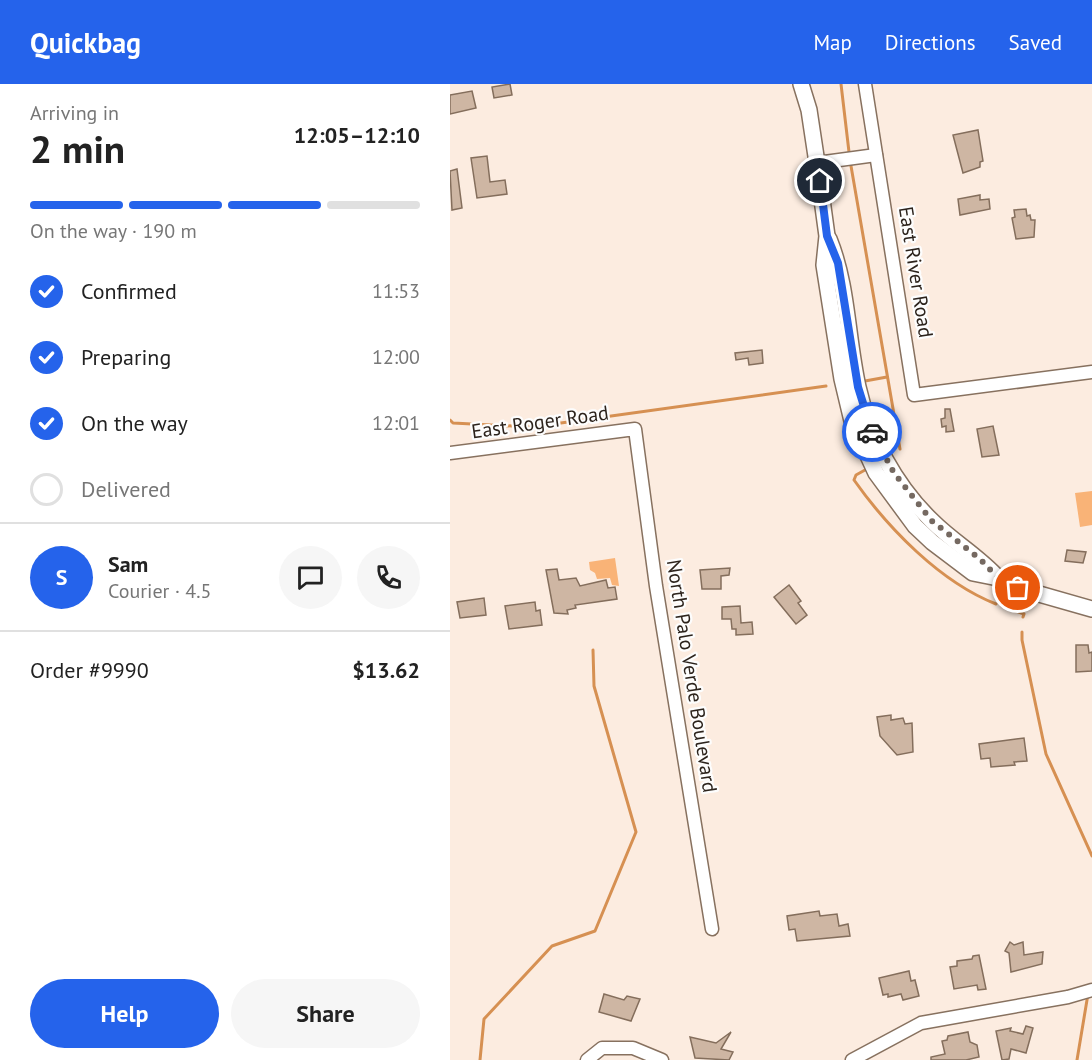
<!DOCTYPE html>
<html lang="en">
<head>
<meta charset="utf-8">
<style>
	body { margin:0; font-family:"PT Sans",sans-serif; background:#f6f6f6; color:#222; height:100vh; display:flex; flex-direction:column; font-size:22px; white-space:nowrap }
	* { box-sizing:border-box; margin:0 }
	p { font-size:20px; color:#767676 }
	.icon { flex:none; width:33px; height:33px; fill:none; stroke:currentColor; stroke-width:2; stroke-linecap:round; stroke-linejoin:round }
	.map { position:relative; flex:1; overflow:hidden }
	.panel { display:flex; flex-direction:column; background:#fff; width:450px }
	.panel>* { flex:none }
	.pin { position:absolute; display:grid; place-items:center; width:51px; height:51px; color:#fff; margin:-26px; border:3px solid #fff; border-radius:50%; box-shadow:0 2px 6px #0007 }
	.courier { position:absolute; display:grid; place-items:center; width:60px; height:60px; margin:-30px; border:4px solid #2563eb; border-radius:50%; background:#fff; color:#222; box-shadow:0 2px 8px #0007 }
	.headline em { font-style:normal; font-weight:700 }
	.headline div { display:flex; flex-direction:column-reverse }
	.headline { display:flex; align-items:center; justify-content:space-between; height:102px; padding:0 30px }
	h1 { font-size:39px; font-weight:700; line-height:45px }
	.bar { display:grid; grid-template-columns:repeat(4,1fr); gap:9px 6px; align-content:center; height:72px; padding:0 30px }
	.bar i { height:8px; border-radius:4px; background:#e0e0e0 }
	.bar .on { background:#2563eb }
	.bar p { grid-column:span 4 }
	.line { display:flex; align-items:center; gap:15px; padding:0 30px; border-top:2px solid #e0e0e0 }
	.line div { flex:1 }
	.round { display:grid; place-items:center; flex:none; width:63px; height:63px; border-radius:32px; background:#f6f6f6 }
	ol { padding:0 30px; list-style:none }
	li { display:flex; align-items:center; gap:18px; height:66px }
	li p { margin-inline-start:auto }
	li .icon { padding:6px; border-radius:50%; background:#2563eb; color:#fff; stroke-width:4 }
	li:last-child { color:#767676 }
	li i { width:33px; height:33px; border:3px solid #e0e0e0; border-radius:50% }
	.cta { display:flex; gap:12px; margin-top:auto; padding:12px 30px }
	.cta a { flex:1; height:69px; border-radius:36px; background:#2563eb; color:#fff; font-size:24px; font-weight:700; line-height:69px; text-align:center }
	.cta a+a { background:#f6f6f6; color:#222 }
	header { display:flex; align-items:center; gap:36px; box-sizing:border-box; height:84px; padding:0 30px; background:#2563eb; color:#fff }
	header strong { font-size:28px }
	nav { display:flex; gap:33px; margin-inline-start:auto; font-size:21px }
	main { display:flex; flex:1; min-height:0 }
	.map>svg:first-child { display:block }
	.green { fill:#f9b377 }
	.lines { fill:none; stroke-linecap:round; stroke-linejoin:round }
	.stream { stroke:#d69052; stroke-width:3 }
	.building { fill:#ceb6a3; stroke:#846e5c; stroke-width:1.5 }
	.minor-casing { stroke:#87715f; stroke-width:15 }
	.major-casing { stroke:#87715f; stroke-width:18 }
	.minor { stroke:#fff; stroke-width:12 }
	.major { stroke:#fff; stroke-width:15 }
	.done { stroke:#756961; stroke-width:6; stroke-dasharray:0 10.8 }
	.route { stroke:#2563eb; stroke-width:8 }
	.labels { text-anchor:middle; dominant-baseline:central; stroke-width:4.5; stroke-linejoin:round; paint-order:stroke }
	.street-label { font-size:20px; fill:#2c231c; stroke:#fdfdfd }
</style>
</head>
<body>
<header>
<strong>Quickbag</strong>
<nav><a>Map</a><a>Directions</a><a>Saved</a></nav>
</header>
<main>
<section class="panel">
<div class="headline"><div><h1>2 min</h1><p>Arriving in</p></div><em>12:05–12:10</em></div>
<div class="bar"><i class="on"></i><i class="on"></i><i class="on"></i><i></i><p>On the way · 190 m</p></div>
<ol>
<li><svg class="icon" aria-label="check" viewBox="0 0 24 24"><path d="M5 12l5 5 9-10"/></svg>Confirmed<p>11:53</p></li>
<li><svg class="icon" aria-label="check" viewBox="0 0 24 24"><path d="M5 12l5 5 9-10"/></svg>Preparing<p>12:00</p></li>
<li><svg class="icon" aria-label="check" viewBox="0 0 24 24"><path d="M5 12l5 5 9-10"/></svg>On the way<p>12:01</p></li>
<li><i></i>Delivered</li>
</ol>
<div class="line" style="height:108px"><b class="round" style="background:#2563eb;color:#fff">S</b><div><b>Sam</b><p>Courier · 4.5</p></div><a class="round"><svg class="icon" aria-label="chat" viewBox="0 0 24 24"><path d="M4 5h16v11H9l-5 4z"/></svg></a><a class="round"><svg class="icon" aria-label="phone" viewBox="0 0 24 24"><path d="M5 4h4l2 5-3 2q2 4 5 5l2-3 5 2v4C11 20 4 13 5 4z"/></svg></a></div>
<div class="line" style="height:78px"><div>Order #9990</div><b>$13.62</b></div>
<div class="cta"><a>Help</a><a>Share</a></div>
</section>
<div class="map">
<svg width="642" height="976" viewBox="0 0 642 976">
	<rect width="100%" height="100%" fill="#fcece0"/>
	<g class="green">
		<polygon points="642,407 642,441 630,443 625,409"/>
		<polygon points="165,474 169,502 162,501 160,494 147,495 145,489 140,486 139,478"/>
	</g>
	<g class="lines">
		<g class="stream">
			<polyline points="391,0 399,68"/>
			<polyline points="401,82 450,365"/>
			<polyline points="415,297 437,293"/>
			<polyline points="0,336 3,339 82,343 376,302"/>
			<path d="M 415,386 L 406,391 L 404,396 C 438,444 490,498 546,520"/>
			<polyline points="560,525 574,530 573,533"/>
			<polyline points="572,548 572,556 596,670 642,772"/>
			<polyline points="30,976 34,935 102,862 145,847 186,748 144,602 143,566"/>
			<polyline points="627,976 638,910"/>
		</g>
	</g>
	<g class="building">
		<polygon points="60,0 62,11 44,14 42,3"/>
		<polygon points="22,7 26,24 0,30 0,11"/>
		<polygon points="528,46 533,77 530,78 530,83 513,89 503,51"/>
		<polygon points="37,72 40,98 55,96 57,110 27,114 21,74"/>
		<polygon points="7,85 12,124 2,126 0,87"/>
		<polygon points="530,111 530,116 539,115 540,125 510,131 508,115"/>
		<polygon points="576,125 577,132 580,131 581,136 585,136 584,153 566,155 562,134 565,133 564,126"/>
		<polygon points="312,266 313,279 299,281 298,274 286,276 285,269"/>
		<polygon points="495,325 500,325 504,347 496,348 496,342 492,343 491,335 495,334"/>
		<polygon points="543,342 549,371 532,373 527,345"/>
		<polygon points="617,466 636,468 633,479 615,477"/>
		<polygon points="280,484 279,491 271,492 271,505 252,505 250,486"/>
		<polygon points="107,485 109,496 126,494 130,502 156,496 158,504 165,503 167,515 125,521 126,524 117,526 118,530 104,529 96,486"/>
		<polygon points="339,501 351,517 348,519 357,531 346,540 324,513"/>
		<polygon points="34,514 36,531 10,534 7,518"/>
		<polygon points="85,518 86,527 90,526 92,541 59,545 55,522"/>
		<polygon points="290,522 291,539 302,538 303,550 286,551 286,545 282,545 281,535 272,535 272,523"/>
		<polygon points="626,561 638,561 639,569 642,568 642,587 626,588"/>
		<polygon points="441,631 441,636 453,634 455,640 462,639 463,668 447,671 430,652 427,633"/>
		<polygon points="574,654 577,677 564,678 565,681 541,683 540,674 531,675 529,660"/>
		<polygon points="369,827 370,832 387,830 389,842 398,840 400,852 347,857 345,845 339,846 337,832"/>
		<polygon points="560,858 564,861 573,858 574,871 593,868 592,880 561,888 559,869 555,867"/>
		<polygon points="529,871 536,905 528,906 527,901 504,905 500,883 507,882 507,877 522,875 523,872"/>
		<polygon points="459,887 461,897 465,896 469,912 453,916 451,910 438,913 438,910 433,911 429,894"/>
		<polygon points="154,910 174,916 177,912 190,915 181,937 149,928"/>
		<polygon points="576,942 583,944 576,969 561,965 559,975 552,976 546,947 561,944 560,947 573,950"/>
		<polygon points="281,948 271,965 283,968 279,976 245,974 240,953 266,959"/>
		<polygon points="518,948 520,958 527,961 529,973 516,976 481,976 481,973 495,970 492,957 497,956 498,952"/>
	</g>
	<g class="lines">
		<defs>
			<g id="minor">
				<polyline points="415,0 464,311 642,288"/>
				<polyline points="367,79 426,71"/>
				<polyline points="0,369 185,345 206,502 262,845"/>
				<polyline points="137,976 152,964 183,964 212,976"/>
				<polyline points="402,976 471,939 618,913 642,906"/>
			</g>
			<g id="major">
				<polyline points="351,0 359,26 367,79 377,152 374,181 392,295 402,337 426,389 465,442 482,458 523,489 548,494 568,504 642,525"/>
				<path d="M 379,155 C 398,202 397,254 408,303 C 419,353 445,401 482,437 C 503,458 528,472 548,494"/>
			</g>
		</defs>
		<use href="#minor" class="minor-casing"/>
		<use href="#major" class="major-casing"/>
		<use href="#minor" class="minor"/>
		<use href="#major" class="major"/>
	</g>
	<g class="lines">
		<polyline class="done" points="422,348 444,389 482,437 530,475 548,494 568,504"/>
		<polyline class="route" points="370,97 377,152 388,179 408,303 422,348"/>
	</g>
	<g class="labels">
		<g class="street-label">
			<text transform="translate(466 188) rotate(81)">East River Road</text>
			<text transform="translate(90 338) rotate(-8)">East Roger Road</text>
			<text transform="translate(242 592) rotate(81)">North Palo Verde Boulevard</text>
		</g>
	</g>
</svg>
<div class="pin" style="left:568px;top:504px;background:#ea580c"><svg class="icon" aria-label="bag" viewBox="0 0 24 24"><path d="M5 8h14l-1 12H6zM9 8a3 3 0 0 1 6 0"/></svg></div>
<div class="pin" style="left:370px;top:97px;background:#1f2937"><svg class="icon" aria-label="home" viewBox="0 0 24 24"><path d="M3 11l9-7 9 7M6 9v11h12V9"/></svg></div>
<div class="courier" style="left:422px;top:348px"><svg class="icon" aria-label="car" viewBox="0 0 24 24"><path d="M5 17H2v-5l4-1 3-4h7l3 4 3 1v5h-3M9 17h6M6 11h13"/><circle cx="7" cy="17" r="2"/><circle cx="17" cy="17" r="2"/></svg></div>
</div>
</main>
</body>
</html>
